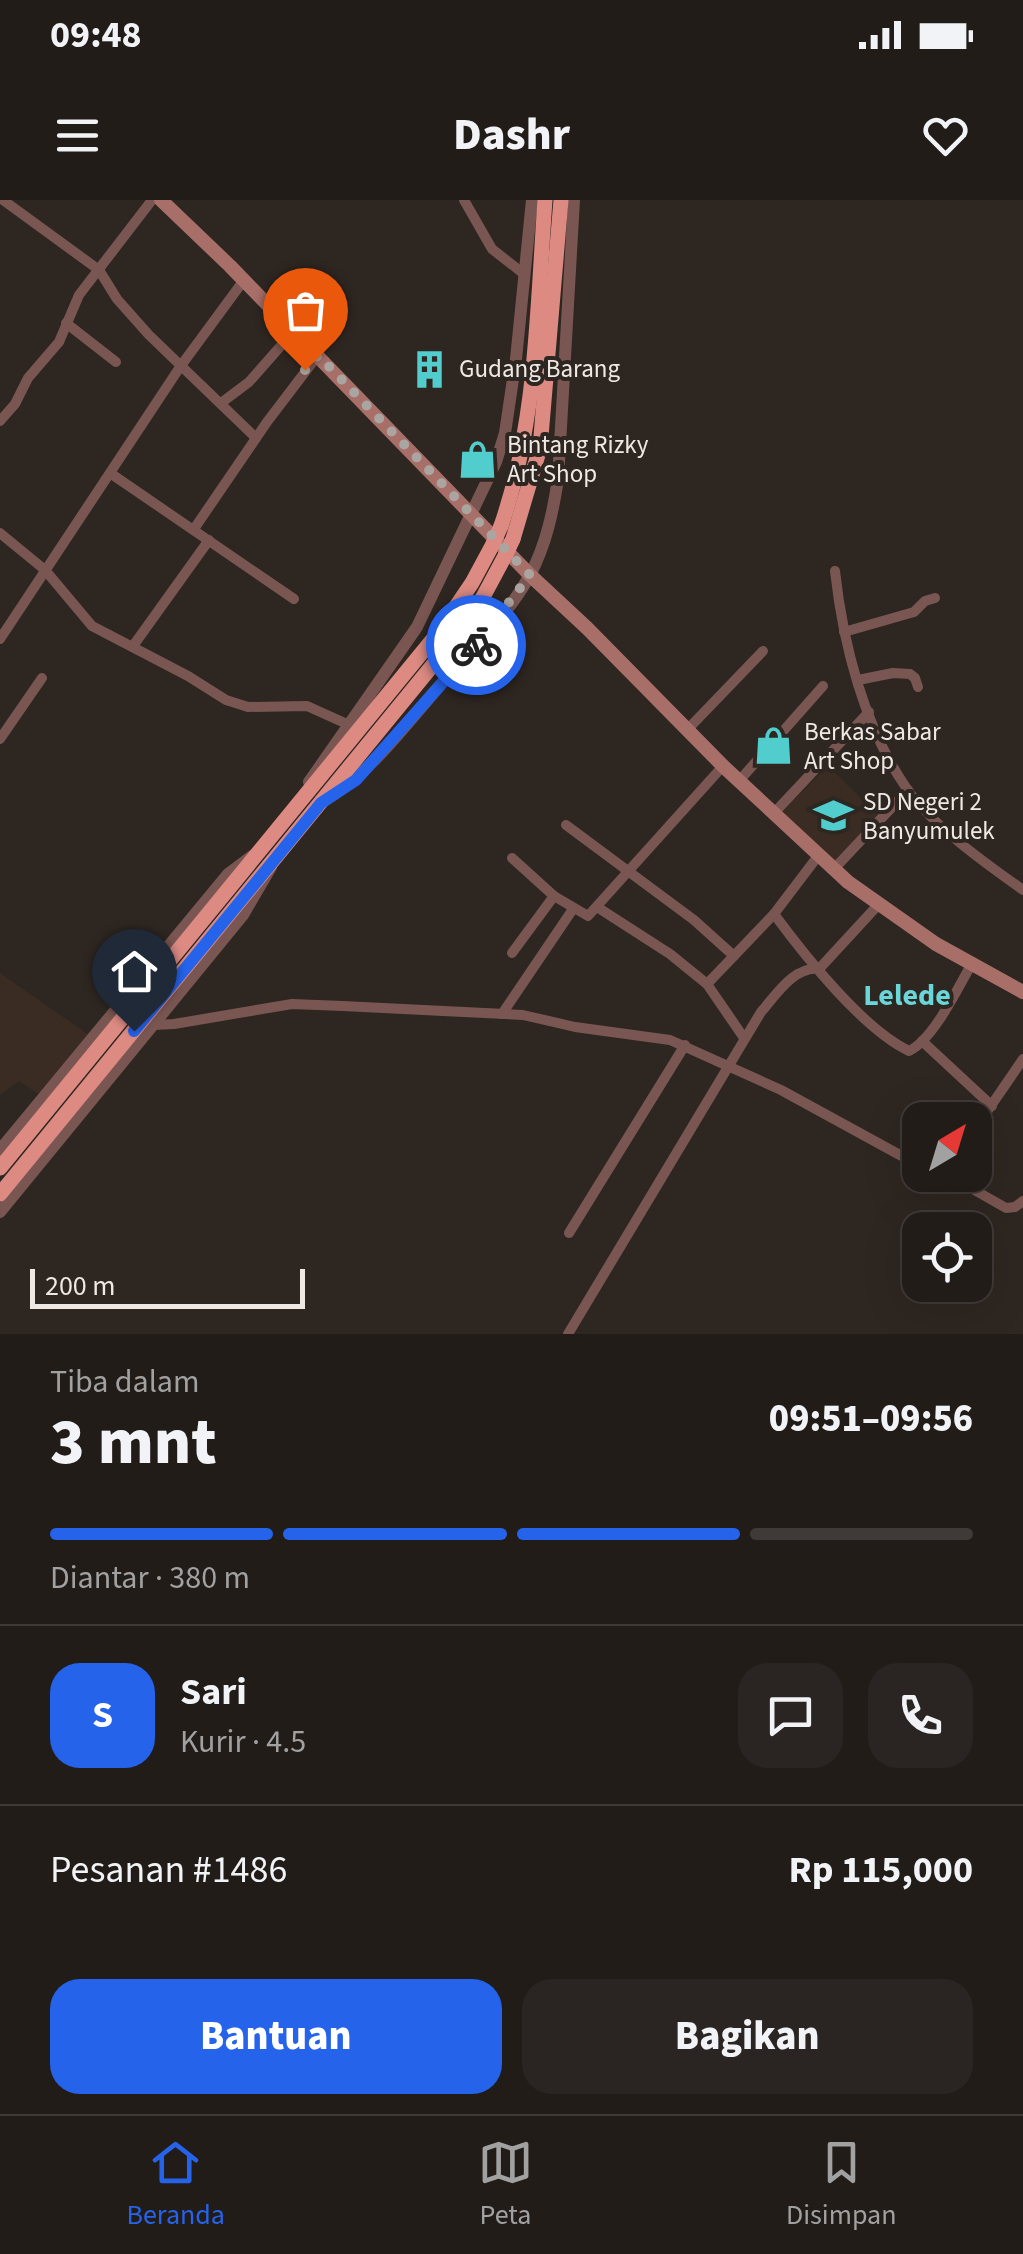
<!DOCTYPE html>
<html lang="id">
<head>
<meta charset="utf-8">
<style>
	body { margin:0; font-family:"Source Sans 3",sans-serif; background:#2a2522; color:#f1f3f6; height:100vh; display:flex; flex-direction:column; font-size:38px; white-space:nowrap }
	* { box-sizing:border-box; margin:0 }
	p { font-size:32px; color:#a2a1a2 }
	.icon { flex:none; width:55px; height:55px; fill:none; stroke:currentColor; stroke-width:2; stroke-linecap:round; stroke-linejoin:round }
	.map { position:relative; height:1134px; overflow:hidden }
	.side { display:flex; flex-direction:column; background:#221c19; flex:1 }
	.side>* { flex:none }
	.needle { width:65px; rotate:38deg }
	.controls { position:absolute; left:902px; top:902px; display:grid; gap:20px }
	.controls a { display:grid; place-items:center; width:90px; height:90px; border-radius:20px; background:#221c19; box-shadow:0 10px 40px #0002,0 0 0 2px #3f3a38; font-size:50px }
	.scale { position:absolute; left:30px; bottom:25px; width:275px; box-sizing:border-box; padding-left:10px; border:5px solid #efe9e6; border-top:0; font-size:28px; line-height:35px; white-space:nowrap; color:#efe9e6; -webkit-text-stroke:8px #2e2621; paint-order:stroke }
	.pin { position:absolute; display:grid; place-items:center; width:85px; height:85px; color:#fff; margin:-102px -42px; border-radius:50% 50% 50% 0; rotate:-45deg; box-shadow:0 0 10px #0007 }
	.pin .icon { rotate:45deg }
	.courier { position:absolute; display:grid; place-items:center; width:100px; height:100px; margin:-50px; border:8px solid #2563eb; border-radius:50%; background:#fff; color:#222; box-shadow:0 2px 12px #0007 }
	.overview em { font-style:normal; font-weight:800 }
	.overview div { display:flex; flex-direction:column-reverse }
	.overview { display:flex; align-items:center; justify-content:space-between; height:170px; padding:0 50px }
	h1 { font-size:65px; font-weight:800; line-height:75px }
	.bar { display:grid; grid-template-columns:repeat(4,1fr); gap:15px 10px; align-content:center; height:120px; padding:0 50px }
	.bar i { height:12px; border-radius:8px; background:#3f3a38 }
	.bar .selected { background:#2563eb }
	.bar p { grid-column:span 4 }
	.line { display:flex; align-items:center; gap:25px; padding:0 50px; border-top:2px solid #3f3a38 }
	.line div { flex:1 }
	.round { display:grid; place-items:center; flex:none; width:105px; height:105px; border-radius:30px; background:#2a2522 }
	.primary-button { display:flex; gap:20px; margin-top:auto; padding:20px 50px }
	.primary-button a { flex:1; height:115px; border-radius:30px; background:#2563eb; color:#fff; font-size:40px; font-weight:800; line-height:115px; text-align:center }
	.primary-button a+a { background:#2a2522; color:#f1f3f6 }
	.status { display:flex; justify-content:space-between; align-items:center; height:70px; padding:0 50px; background:#221c19; direction:ltr }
	.status svg { height:28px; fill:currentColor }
	header { display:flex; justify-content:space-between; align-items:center; height:130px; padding:0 50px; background:#221c19; font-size:45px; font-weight:800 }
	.menu { display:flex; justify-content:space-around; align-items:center; height:140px; border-top:2px solid #3f3a38; background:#221c19; font-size:28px; color:#a2a1a2 }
	.menu a { display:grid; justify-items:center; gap:5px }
	.menu .selected { color:#2563eb }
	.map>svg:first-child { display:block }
	.built { fill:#3a2c23 }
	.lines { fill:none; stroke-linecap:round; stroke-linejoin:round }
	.minor { stroke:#7a5652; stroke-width:10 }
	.tertiary { stroke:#7a5652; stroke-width:12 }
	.secondary { stroke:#a86e68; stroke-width:14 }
	.trunk { stroke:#dc8a82; stroke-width:15 }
	.trunk-bridge { stroke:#dc8a82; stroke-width:15 }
	.done { stroke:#aba5a1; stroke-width:10; stroke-dasharray:0 18 }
	.route { stroke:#2563eb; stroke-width:12 }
	.labels { text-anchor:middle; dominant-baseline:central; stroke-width:8; stroke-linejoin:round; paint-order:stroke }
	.poi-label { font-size:25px; fill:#efe9e6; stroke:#2e2621; text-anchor:start }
	.quarter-label { font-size:30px; font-weight:bold; fill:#6ad6d7; stroke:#2e2621 }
</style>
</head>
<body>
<div class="status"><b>09:48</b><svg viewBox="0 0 49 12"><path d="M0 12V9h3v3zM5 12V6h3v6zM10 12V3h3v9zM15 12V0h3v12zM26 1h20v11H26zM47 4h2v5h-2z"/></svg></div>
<header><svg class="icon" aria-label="menu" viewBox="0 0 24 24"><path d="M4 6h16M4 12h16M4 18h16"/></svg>Dashr<svg class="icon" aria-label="heart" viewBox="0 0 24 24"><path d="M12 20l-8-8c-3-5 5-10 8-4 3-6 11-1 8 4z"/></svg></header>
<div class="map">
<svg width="1023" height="1134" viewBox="0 0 1023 1134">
	<rect width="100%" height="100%" fill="#2e2621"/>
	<g class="built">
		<polygon points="828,566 883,620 838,666 782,612"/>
		<polygon points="0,773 89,835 40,895 19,881 0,895"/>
	</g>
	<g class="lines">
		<g class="minor">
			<polyline points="3,0 99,70 117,99 149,135 256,238"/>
			<polyline points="464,0 492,49 524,74"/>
			<polyline points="66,123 116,162"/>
			<polyline points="221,203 249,182 294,131"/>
			<polyline points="0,221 15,204 28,178 59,142 79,95 152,0"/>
			<polyline points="110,273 294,399"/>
			<polyline points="194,329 267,222 318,155"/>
			<polyline points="0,333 45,370 92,426 188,476 226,500 248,507 307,506 347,524"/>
			<path d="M 835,371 C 843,444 864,527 907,589 C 934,627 985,663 1023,690"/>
			<polyline points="844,432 914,412 925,401 935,398"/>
			<polyline points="0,439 180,167 244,80"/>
			<polyline points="133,446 209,340"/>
			<polyline points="858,480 893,473 910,474 915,478 918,487"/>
			<polyline points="687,530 763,451"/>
			<polyline points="0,539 42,478"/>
			<polyline points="739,581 823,486"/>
			<polyline points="774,613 869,512"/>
			<polyline points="566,625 694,720 734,756"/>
			<polyline points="512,658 554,696 588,716 723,566"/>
			<polyline points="834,669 908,590"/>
			<polyline points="597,707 670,754 707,784 744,838"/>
			<path d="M 774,714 C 805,756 863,829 909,851 C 933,840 958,788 971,765"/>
			<polyline points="512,753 554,696"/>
			<polyline points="707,784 774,714 818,656"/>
			<polyline points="502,814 573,709"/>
			<polyline points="154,825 174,824 292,804 343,806 523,815 575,827 670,840 781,890 920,966"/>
			<polyline points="922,841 992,906"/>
			<polyline points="975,929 1023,859"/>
			<polyline points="948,975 1006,1008 1015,1007 1023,1001"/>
			<polyline points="569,1033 685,845"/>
			<path d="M 568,1134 L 761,812 C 776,795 794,766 819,769 L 878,705"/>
		</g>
		<g class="tertiary">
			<polyline points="309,582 417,427 496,262 505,233 516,159 532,0"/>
			<path d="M 324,601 C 372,572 406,524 443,482 C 473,448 508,415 530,375 C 546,345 553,312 558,279 L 574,0"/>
			<polyline points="0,950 228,674 252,656"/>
			<polyline points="0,1012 243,715 271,667"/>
		</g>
		<polyline class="secondary" points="161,0 230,66 530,375 587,428 723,566 848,682 936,744 1023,792"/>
		<g class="trunk">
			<path d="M 501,326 C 537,222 537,109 545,0"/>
			<polyline points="513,339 540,248 561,0"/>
			<polyline points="0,968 438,433 472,383 493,344"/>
			<polyline points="0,994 450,444 483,397 506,354"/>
		</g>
		<g class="trunk-bridge">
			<polyline points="493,344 501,326"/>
			<polyline points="506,354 513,339"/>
		</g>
	</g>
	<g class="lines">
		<polyline class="done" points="305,170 318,155 530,375 476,445"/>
		<polyline class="route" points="134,831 321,603 356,580 476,445"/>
	</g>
	<defs>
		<symbol id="building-bare" viewBox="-9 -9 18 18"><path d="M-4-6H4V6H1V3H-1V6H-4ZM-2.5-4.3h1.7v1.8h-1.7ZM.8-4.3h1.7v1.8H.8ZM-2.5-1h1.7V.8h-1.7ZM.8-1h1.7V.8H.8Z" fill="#52cdce" stroke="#2e2621" stroke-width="2.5" paint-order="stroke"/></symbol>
		<symbol id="shop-bare" viewBox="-9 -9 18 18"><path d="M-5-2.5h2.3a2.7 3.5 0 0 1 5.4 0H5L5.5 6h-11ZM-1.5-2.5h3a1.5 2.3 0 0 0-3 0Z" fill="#52cdce" stroke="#2e2621" stroke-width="2.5" paint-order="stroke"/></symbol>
		<symbol id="school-bare" viewBox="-9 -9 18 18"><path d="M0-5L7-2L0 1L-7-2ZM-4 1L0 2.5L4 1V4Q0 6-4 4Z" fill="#52cdce" stroke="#2e2621" stroke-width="2.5" paint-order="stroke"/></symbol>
	</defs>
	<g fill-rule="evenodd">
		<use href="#building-bare" x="402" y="142" width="55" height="55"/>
		<use href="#shop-bare" x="450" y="232" width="55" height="55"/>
		<use href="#shop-bare" x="746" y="518" width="55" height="55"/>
		<use href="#school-bare" x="806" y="588" width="55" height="55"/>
	</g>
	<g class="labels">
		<g class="poi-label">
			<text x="459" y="169">Gudang Barang</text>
			<text x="507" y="245">Bintang Rizky<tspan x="507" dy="29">Art Shop</tspan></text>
			<text x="804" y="532">Berkas Sabar<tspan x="804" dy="29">Art Shop</tspan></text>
			<text x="863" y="602">SD Negeri 2<tspan x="863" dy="29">Banyumulek</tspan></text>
		</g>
		<g class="quarter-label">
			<text x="907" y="795">Lelede</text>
		</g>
	</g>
</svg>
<div class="controls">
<a><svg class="needle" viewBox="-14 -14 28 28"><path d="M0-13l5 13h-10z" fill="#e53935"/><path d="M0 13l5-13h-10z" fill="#a2a1a2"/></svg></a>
<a><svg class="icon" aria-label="locate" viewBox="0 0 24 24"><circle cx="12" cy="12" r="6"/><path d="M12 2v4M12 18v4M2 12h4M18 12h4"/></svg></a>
</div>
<div class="scale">200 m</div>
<div class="pin" style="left:305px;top:170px;background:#ea580c"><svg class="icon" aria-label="bag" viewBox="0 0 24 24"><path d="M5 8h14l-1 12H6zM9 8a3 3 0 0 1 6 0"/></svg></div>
<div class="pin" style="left:134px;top:831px;background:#1f2937"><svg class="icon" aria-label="home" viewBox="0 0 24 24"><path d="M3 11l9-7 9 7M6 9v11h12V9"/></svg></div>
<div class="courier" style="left:476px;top:445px"><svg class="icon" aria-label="bike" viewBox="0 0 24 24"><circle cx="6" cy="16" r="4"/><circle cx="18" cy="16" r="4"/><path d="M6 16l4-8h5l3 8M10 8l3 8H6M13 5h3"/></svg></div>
</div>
<section class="side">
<div class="overview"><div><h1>3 mnt</h1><p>Tiba dalam</p></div><em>09:51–09:56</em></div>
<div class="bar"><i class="selected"></i><i class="selected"></i><i class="selected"></i><i></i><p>Diantar · 380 m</p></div>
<div class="line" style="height:180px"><b class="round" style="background:#2563eb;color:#fff">S</b><div><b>Sari</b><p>Kurir · 4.5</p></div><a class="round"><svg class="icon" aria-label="chat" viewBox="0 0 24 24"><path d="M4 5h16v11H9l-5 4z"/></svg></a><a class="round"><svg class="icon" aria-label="phone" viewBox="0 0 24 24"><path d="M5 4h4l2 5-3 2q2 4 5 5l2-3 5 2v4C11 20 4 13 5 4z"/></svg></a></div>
<div class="line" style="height:130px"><div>Pesanan #1486</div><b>Rp 115,000</b></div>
<div class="primary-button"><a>Bantuan</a><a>Bagikan</a></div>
</section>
<nav class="menu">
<a class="selected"><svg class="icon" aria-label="home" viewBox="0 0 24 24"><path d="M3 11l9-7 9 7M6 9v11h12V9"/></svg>Beranda</a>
<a><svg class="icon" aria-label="map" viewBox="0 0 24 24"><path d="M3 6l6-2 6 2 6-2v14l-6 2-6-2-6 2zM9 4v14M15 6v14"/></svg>Peta</a>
<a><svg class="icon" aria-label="saved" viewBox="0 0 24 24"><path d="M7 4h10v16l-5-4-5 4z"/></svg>Disimpan</a>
</nav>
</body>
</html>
